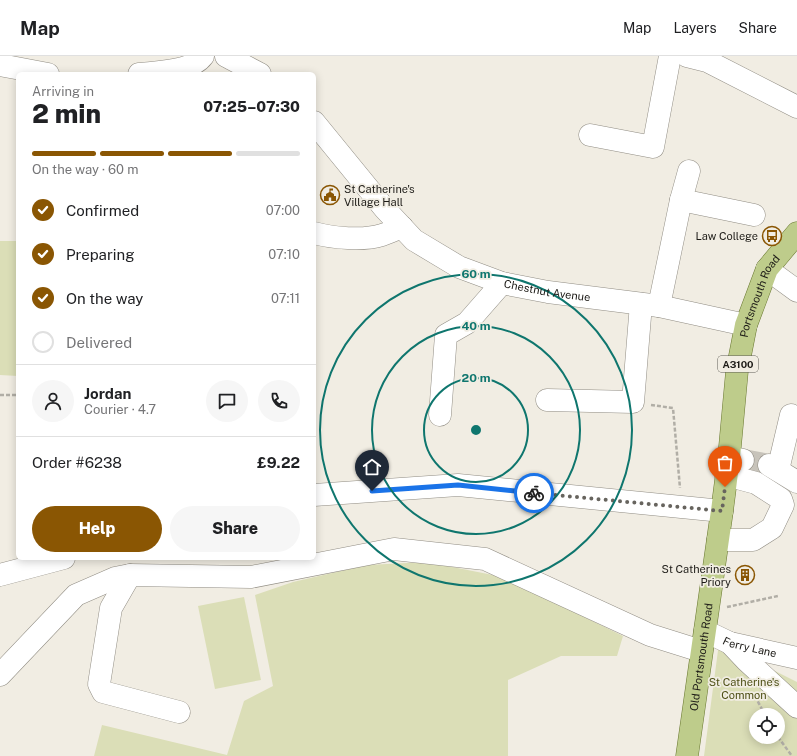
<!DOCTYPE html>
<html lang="en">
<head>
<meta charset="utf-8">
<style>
	body { margin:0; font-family:"Public Sans",sans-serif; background:#f6f6f6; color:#202124; height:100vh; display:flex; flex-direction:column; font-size:15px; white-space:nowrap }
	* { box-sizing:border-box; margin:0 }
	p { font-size:13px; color:#757577 }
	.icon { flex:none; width:22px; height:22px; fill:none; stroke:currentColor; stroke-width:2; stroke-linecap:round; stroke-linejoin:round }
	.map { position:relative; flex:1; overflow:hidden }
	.sheet { position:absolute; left:16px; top:16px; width:300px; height:488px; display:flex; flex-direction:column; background:#fff; border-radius:6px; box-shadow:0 2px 10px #0003 }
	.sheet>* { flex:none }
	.controls { position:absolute; left:749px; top:652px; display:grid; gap:8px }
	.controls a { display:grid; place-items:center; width:36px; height:36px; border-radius:50%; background:#fff; box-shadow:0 2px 10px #0003; font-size:20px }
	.pin { position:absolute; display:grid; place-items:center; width:34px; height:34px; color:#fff; margin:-41px -17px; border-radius:50% 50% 50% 0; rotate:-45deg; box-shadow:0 0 4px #0007 }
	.pin .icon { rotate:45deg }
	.courier { position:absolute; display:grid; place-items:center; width:40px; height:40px; margin:-20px; border:3px solid #1a73e8; border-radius:50%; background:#fff; color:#222; box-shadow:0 1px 5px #0007 }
	.headline em { font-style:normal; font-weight:800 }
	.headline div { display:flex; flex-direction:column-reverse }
	.headline { display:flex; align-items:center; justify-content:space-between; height:68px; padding:0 16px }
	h1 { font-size:26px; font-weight:800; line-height:30px }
	.bar { display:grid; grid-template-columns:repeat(4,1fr); gap:6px 4px; align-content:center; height:48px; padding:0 16px }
	.bar i { height:5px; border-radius:3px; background:#e0e0e0 }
	.bar .selected { background:#8a5603 }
	.bar p { grid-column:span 4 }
	.line { display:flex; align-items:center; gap:10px; padding:0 16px; border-top:1px solid #e0e0e0 }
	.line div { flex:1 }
	.round { display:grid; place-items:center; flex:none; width:42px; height:42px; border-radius:21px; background:#f6f6f6 }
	ol { padding:0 16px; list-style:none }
	li { display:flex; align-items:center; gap:12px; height:44px }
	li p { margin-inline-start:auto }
	li .icon { padding:4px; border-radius:50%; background:#8a5603; color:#fff; stroke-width:4 }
	li:last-child { color:#757577 }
	li i { width:22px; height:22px; border:2px solid #e0e0e0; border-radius:50% }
	.cta { display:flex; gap:8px; margin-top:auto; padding:8px 16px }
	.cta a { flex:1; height:46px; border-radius:24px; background:#8a5603; color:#fff; font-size:16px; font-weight:800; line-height:46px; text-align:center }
	.cta a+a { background:#f6f6f6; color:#202124 }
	header { display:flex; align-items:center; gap:24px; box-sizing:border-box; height:56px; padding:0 20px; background:#fff; border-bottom:1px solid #e0e0e0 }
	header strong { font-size:19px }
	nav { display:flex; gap:22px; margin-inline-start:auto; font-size:14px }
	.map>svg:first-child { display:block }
	.green { fill:#dbdeb7; fill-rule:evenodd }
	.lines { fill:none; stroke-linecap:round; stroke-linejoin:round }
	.minor-tunnel { stroke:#c7c3ba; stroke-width:22; stroke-dasharray:22 11; stroke-linecap:butt }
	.minor-casing { stroke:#918d84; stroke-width:23 }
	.major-casing { stroke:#697830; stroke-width:23 }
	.path { stroke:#b1aea6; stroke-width:2.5; stroke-dasharray:4 2; stroke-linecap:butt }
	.minor { stroke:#fff; stroke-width:22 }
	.major { stroke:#becc8b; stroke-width:22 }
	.done { stroke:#67645e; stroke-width:4; stroke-dasharray:0 7.2 }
	.route { stroke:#1a73e8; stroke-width:5 }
	.ring { fill:none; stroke:#0f766e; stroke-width:2 }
	.labels { text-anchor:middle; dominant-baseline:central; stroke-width:3.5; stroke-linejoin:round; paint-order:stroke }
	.shield { fill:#f1ede3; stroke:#5d5a54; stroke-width:1 }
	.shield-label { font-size:10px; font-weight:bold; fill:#1d1b17 }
	.poi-label { font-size:11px; fill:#1d1b17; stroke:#f1ede3; text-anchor:end }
	.street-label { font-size:11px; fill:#1d1b17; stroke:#f1ede3 }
	.park-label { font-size:11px; fill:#4e5016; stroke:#f1ede3 }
	.centre { fill:#0f766e; stroke:#f1ede3; stroke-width:2 }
	.ring-label { font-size:12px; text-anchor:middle; font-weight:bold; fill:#0f766e; stroke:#f1ede3; stroke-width:3.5; stroke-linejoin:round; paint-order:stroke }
</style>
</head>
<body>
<header>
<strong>Map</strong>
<nav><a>Map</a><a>Layers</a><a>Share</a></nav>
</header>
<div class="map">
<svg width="797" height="700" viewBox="0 0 797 700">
	<rect width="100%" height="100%" fill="#f1ede3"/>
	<g class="green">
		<polygon points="0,185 18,185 18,320 0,319"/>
		<polygon points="427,506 503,521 623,580 617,600 561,600 508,624 508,700 94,700 102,669 227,699 244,645 273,630 255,539 293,526 367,509"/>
		<polygon points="244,541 261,624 215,633 198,550"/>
		<path d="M 719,587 L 797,626 L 797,700 L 704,700 ZM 756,659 L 778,659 L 778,681 L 756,681 Z"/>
	</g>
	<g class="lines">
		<polyline class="minor-tunnel" points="743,404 769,409"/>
		<defs>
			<g id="minor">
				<polyline points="226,0 260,18"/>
				<polyline points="687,0 707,5 797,51"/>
				<polyline points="0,9 48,18"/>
				<path d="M 139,18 C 157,16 191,16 203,0"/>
				<path id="s1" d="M 314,66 L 385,153 L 414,184 L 459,211 L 502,227 L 548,236 L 659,250 L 746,269"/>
				<polyline points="590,79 653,91 670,0"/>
				<polyline points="681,144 754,159"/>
				<path d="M 314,177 C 333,182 363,185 382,179 C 388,177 395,174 402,171"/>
				<polyline points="767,213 797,235"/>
				<polyline points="659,250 681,144 689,115"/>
				<polyline points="547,344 633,346 641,248"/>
				<polyline points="440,359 446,279 467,267 502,227"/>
				<polyline points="729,401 743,404"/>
				<polyline points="769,409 797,426"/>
				<polyline points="778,414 791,359"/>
				<polyline points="314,439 458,429 722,455"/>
				<polyline points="718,484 753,484 772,472 783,449 781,443 756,427 726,419"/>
				<polyline points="0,519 64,502"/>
				<polyline points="130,519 111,552 99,628 103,636 179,656"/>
				<path id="s2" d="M 705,575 L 730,587 L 797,602"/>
				<polyline points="730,587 747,605 797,651"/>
				<polyline points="0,619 76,539 115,522 130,519 251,521 394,493 485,503 650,579 701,595"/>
			</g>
			<g id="major">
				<path id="s3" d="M 687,700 L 722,455 L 729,401 L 737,315 L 746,269 L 767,213 L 797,177"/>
			</g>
		</defs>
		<use href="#minor" class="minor-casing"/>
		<use href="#major" class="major-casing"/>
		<g class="path">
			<polyline points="0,339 18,339"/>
			<polyline points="651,349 673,352 680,432"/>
			<polyline points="727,551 778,540"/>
			<polyline points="755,640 765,659"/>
			<polyline points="778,681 792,700"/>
		</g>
		<use href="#minor" class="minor"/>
		<use href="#major" class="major"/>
	</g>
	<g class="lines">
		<polyline class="done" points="534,437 722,455 725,431"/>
		<polyline class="route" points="372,435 458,429 534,437"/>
	</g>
	<g class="ring">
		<circle cx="476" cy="374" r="52"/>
		<circle cx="476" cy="374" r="104"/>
		<circle cx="476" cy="374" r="156"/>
	</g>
	<defs>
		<symbol id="civic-ring" viewBox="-11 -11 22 22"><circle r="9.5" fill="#f1ede3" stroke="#8a5603" stroke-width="1.5"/><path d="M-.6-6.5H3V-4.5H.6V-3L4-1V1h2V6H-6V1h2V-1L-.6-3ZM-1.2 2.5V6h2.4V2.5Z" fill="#8a5603"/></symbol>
		<symbol id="bus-ring" viewBox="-11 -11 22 22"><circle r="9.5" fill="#f1ede3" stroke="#8a5603" stroke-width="1.5"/><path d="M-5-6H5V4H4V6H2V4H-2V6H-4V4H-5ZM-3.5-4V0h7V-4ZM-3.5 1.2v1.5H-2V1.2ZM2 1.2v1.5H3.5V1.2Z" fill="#8a5603"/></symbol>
		<symbol id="building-ring" viewBox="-11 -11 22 22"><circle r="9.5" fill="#f1ede3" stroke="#8a5603" stroke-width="1.5"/><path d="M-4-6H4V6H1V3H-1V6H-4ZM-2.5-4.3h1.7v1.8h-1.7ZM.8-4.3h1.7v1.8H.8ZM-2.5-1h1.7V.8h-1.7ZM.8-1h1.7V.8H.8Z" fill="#8a5603"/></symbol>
	</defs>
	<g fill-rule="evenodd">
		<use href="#civic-ring" x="319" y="128" width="22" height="22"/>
		<use href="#bus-ring" x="761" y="169" width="22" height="22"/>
		<use href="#building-ring" x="734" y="508" width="22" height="22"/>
	</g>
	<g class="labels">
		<rect class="shield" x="718" y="300" width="40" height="16" rx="3"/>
		<g class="shield-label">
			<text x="738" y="308">A3100</text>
		</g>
		<g class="poi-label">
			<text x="344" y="133" text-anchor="start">St Catherine's<tspan x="344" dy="13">Village Hall</tspan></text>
			<text x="758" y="180">Law College</text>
			<text x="731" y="513">St Catherines<tspan x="731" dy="13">Priory</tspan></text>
		</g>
		<g class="street-label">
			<text stroke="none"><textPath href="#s1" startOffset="299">Chestnut Avenue</textPath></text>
			<text stroke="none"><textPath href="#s3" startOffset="467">Portsmouth Road</textPath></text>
			<text stroke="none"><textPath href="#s2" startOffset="48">Ferry Lane</textPath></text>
			<text stroke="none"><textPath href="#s3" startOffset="100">Old Portsmouth Road</textPath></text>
		</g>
		<g class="park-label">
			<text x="744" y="626">St Catherine's<tspan x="744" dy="13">Common</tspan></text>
		</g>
	</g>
	<circle cx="476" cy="374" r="6" class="centre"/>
	<g class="ring-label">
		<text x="476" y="222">60 m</text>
		<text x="476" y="274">40 m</text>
		<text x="476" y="326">20 m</text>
	</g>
</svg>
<div class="controls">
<a><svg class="icon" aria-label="locate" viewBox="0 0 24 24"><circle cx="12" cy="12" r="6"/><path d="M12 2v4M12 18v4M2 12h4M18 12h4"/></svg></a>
</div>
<div class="pin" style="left:725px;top:431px;background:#ea580c"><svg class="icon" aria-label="bag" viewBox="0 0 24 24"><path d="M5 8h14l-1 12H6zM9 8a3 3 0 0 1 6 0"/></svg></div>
<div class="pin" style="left:372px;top:435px;background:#1f2937"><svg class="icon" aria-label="home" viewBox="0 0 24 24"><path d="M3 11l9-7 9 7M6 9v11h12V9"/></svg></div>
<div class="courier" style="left:534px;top:437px"><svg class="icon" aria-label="bike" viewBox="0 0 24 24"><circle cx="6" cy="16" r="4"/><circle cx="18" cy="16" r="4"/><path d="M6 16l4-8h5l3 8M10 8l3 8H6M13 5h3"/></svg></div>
<section class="sheet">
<div class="headline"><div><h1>2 min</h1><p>Arriving in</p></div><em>07:25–07:30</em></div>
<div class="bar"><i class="selected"></i><i class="selected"></i><i class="selected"></i><i></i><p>On the way · 60 m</p></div>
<ol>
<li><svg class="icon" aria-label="check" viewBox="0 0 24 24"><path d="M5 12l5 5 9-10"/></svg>Confirmed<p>07:00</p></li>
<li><svg class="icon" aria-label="check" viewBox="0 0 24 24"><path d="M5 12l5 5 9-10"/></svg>Preparing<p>07:10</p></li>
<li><svg class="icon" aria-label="check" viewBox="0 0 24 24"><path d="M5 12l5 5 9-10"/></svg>On the way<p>07:11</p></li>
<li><i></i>Delivered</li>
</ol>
<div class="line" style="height:72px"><a class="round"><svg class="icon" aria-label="person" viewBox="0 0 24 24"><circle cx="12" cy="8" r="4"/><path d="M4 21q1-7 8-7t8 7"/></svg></a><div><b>Jordan</b><p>Courier · 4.7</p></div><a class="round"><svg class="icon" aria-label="chat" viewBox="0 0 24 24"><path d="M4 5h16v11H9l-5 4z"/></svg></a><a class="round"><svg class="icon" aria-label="phone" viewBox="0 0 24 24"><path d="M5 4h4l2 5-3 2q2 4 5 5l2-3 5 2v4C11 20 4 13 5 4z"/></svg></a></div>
<div class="line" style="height:52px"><div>Order #6238</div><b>£9.22</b></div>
<div class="cta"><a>Help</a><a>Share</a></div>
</section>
</div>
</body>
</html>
